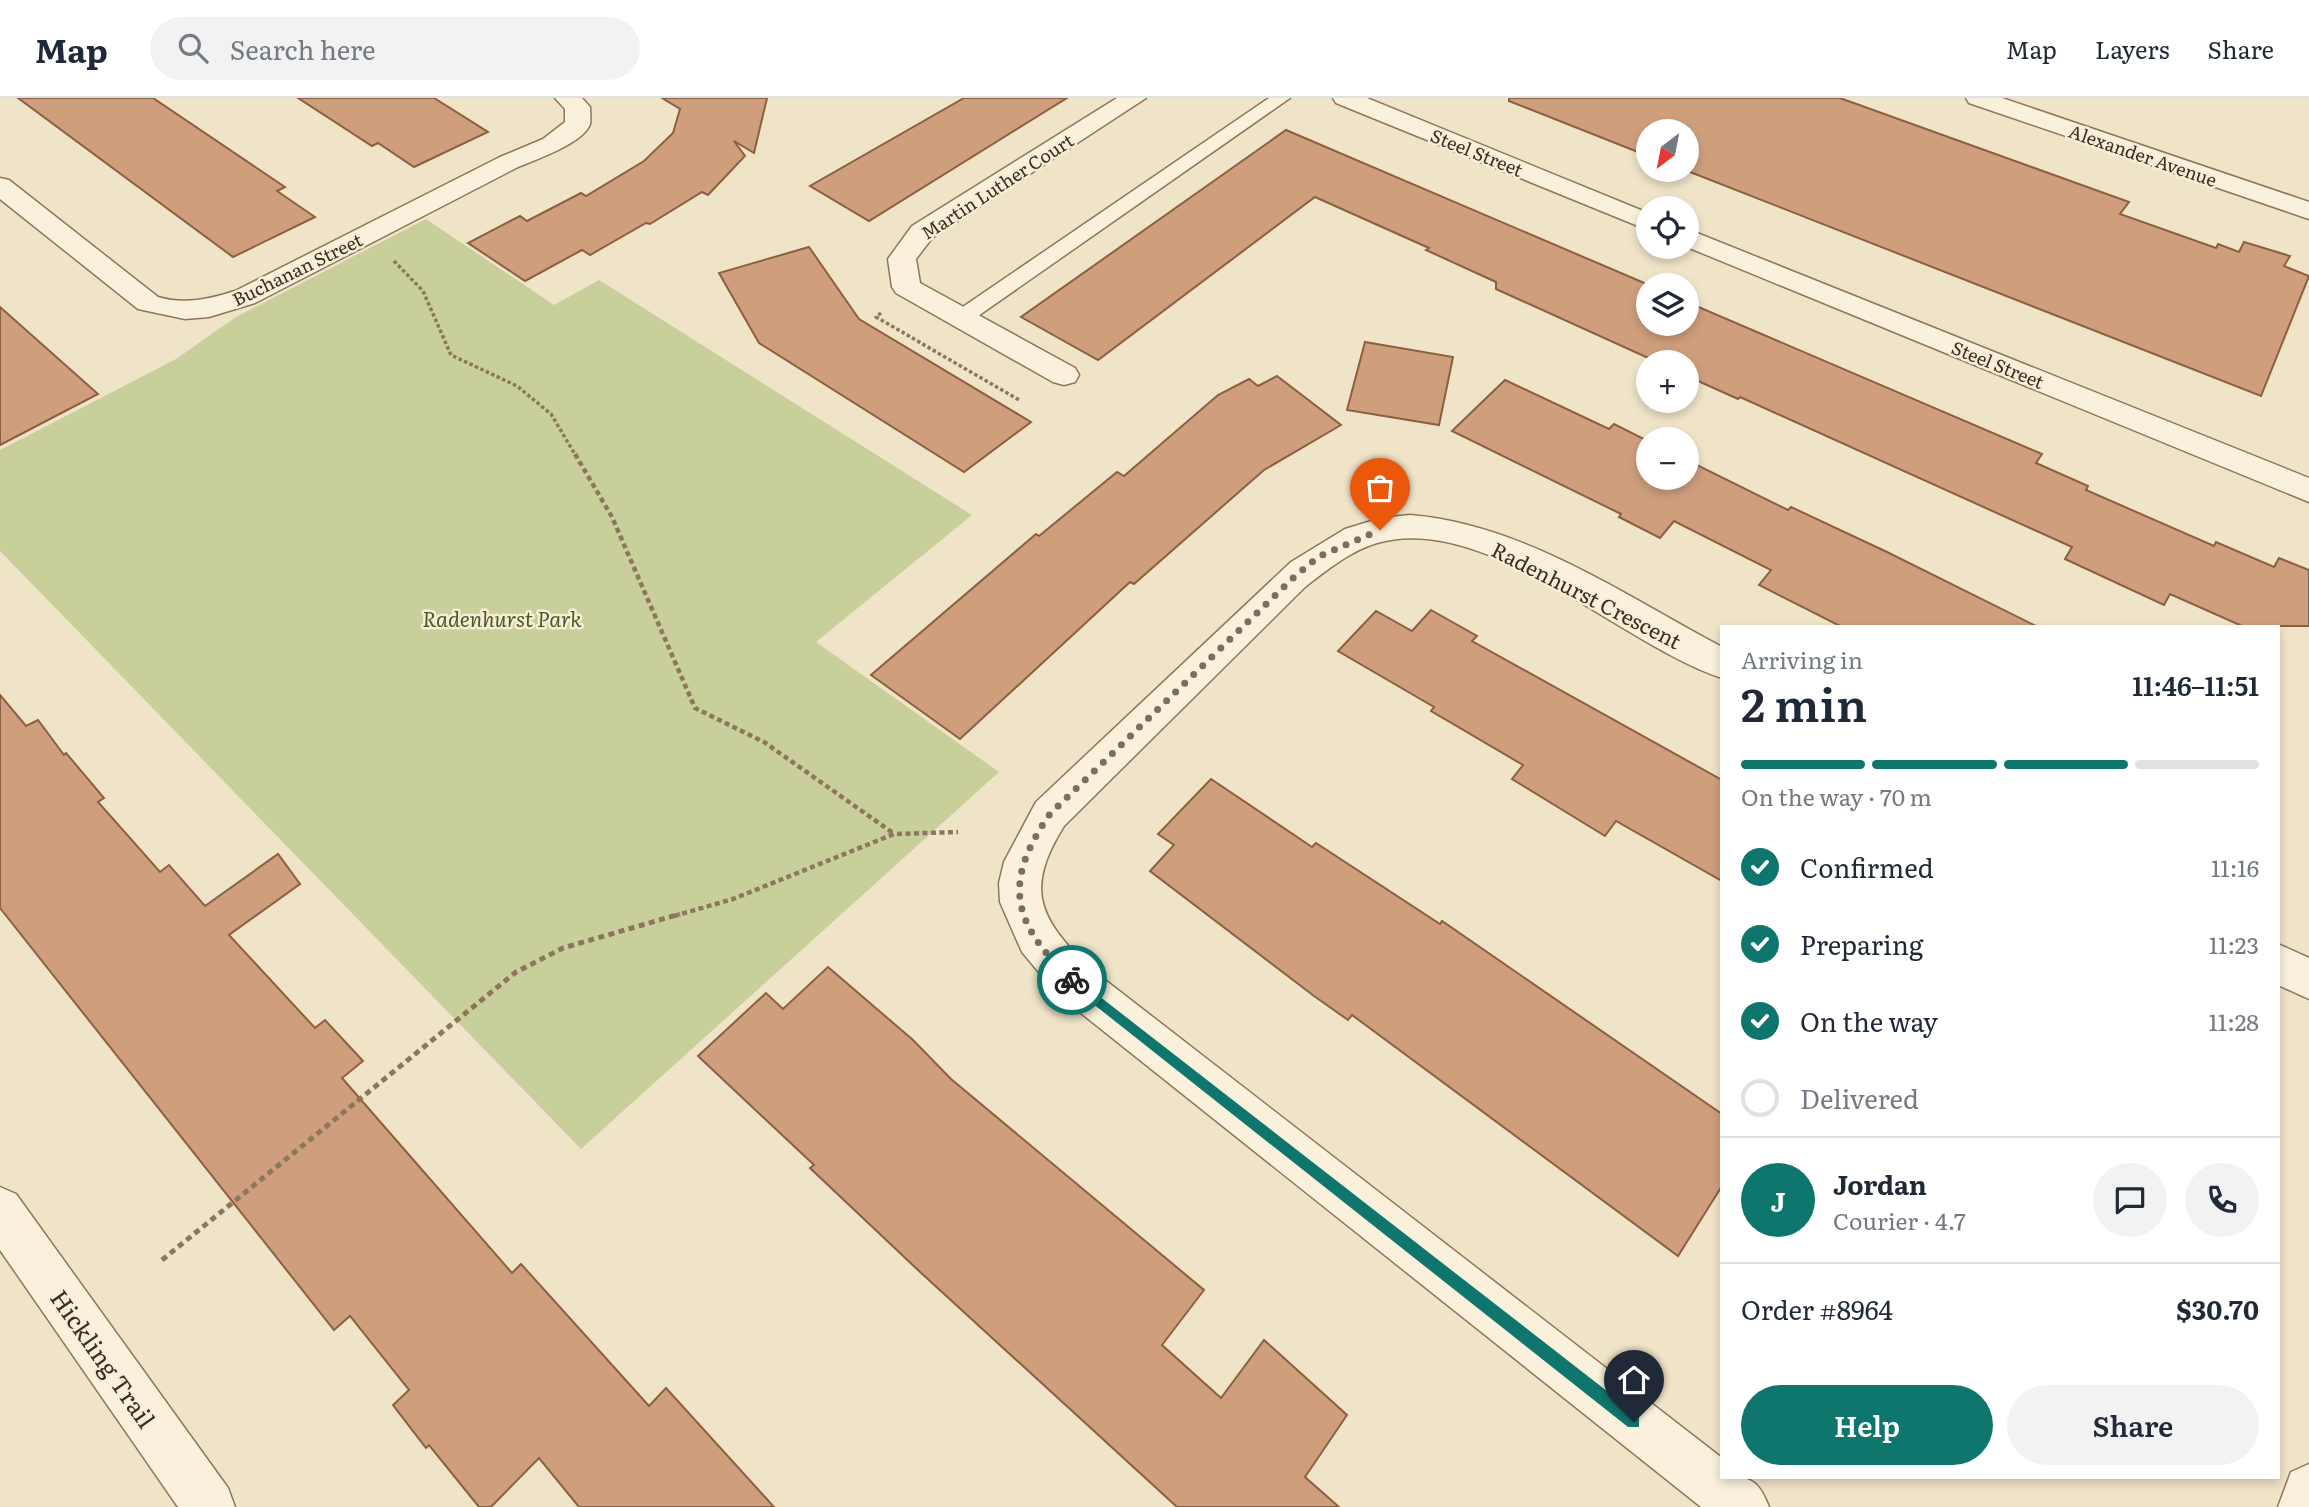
<!DOCTYPE html>
<html lang="en">
<head>
<meta charset="utf-8">
<style>
	body { margin:0; font-family:Literata,serif; background:#f2f2f3; color:#1f2937; height:100vh; display:flex; flex-direction:column; font-size:26px; white-space:nowrap }
	* { box-sizing:border-box; margin:0 }
	p { font-size:23px; color:#747a83 }
	.icon { flex:none; width:38px; height:38px; fill:none; stroke:currentColor; stroke-width:2; stroke-linecap:round; stroke-linejoin:round }
	.map { position:relative; flex:1; overflow:hidden }
	.side { position:absolute; left:1720px; top:527px; width:560px; height:854px; display:flex; flex-direction:column; background:#fff; border-radius:0px; box-shadow:0 4px 10px #0003 }
	.side>* { flex:none }
	.needle { width:46px; rotate:212deg }
	.controls { position:absolute; left:1636px; top:21px; display:grid; gap:14px }
	.controls a { display:grid; place-items:center; width:63px; height:63px; border-radius:50%; background:#fff; box-shadow:0 4px 10px #0003; font-size:35px }
	.pin { position:absolute; display:grid; place-items:center; width:60px; height:60px; color:#fff; margin:-72px -30px; border-radius:50% 50% 50% 0; rotate:-45deg; box-shadow:0 0 7px #0007 }
	.pin .icon { rotate:45deg }
	.courier { position:absolute; display:grid; place-items:center; width:70px; height:70px; margin:-35px; border:5px solid #0f766e; border-radius:50%; background:#fff; color:#222; box-shadow:0 2px 9px #0007 }
	.summary em { font-style:normal; font-weight:600 }
	.summary div { display:flex; flex-direction:column-reverse }
	.summary { display:flex; align-items:center; justify-content:space-between; height:119px; padding:0 21px }
	h1 { font-size:46px; font-weight:600; line-height:52px }
	.bar { display:grid; grid-template-columns:repeat(4,1fr); gap:10px 7px; align-content:center; height:84px; padding:0 21px }
	.bar i { height:9px; border-radius:5px; background:#e0e1e3 }
	.bar .on { background:#0f766e }
	.bar p { grid-column:span 4 }
	.line { display:flex; align-items:center; gap:18px; padding:0 21px; border-top:2px solid #e0e1e3 }
	.line div { flex:1 }
	.round { display:grid; place-items:center; flex:none; width:74px; height:74px; border-radius:37px; background:#f2f2f3 }
	ol { padding:0 21px; list-style:none }
	li { display:flex; align-items:center; gap:21px; height:77px }
	li p { margin-inline-start:auto }
	li .icon { padding:7px; border-radius:50%; background:#0f766e; color:#fff; stroke-width:4 }
	li:last-child { color:#747a83 }
	li i { width:38px; height:38px; border:4px solid #e0e1e3; border-radius:50% }
	.button { display:flex; gap:14px; margin-top:auto; padding:14px 21px }
	.button a { flex:1; height:80px; border-radius:42px; background:#0f766e; color:#fff; font-size:28px; font-weight:600; line-height:80px; text-align:center }
	.button a+a { background:#f2f2f3; color:#1f2937 }
	header { display:flex; align-items:center; gap:42px; box-sizing:border-box; height:98px; padding:0 35px; background:#fff; border-bottom:2px solid #e0e1e3 }
	header strong { font-size:33px }
	nav { display:flex; gap:38px; margin-inline-start:auto; font-size:24px }
	.search { width:490px; height:63px; background:#f2f2f3; display:flex; align-items:center; gap:18px; box-sizing:border-box; padding:0 24px; border-radius:38px; color:#747a83; font-size:26px }
	.map>svg:first-child { display:block }
	.green { fill:#c9cf9b }
	.building { fill:#cf9f7d; stroke:#8d5f41; stroke-width:2 }
	.lines { fill:none; stroke-linecap:round; stroke-linejoin:round }
	.service-casing { stroke:#8d765c; stroke-width:3 }
	.minor-casing { stroke:#8d765c; stroke-width:3 }
	.tertiary-casing { stroke:#8d765c; stroke-width:3 }
	.path-far2 { stroke:#8d765c; stroke-width:3.5; stroke-dasharray:3.5 2.5; stroke-linecap:butt }
	.path-far1 { stroke:#8d765c; stroke-width:4.5; stroke-dasharray:5 3.5; stroke-linecap:butt }
	.path { stroke:#8d765c; stroke-width:5; stroke-dasharray:6 4.5; stroke-linecap:butt }
	.service { fill:#faf1dc; fill-rule:evenodd }
	.minor { fill:#faf1dc; fill-rule:evenodd }
	.tertiary { fill:#faf1dc; fill-rule:evenodd }
	.route { fill:#0f766e }
	.done { stroke:#7c6e5b; stroke-width:7; stroke-dasharray:0 12.6 }
	.labels { text-anchor:middle; dominant-baseline:central; stroke-width:5; stroke-linejoin:round; paint-order:stroke }
	.far-street-label { font-size:18px; fill:#3d2e20; stroke:#f7eed8 }
	.street-label { font-size:21px; fill:#3d2e20; stroke:#f7eed8 }
	.park-label { font-size:21px; font-style:italic; fill:#4d5a26; stroke:#f7eed8 }
	.near-street-label { font-size:24px; fill:#3d2e20; stroke:#f7eed8 }
</style>
</head>
<body>
<header>
<strong>Map</strong>
<div class="search"><svg class="icon" aria-label="search" viewBox="0 0 24 24"><circle cx="10" cy="10" r="6"/><path d="M15 15l6 6"/></svg>Search here</div>
<nav><a>Map</a><a>Layers</a><a>Share</a></nav>
</header>
<div class="map">
<svg width="2309" height="1409" viewBox="0 0 2309 1409">
	<rect width="100%" height="100%" fill="#f0e4c8"/>
	<polygon class="green" points="426,121 554,207 599,182 972,417 816,544 999,674 581,1051 0,453 0,352 176,261 236,219"/>
	<g class="building">
		<polygon points="18,0 153,0 285,89 277,93 315,119 233,159"/>
		<polygon points="298,0 434,0 488,34 414,69 378,45 372,48"/>
		<polygon points="662,0 767,0 754,55 734,43 745,58 708,97 702,94 650,126 646,125 590,157 582,152 525,183 468,145 520,118 527,123 581,95 586,98 644,63 673,35 680,11"/>
		<polygon points="964,0 1067,0 869,123 810,88"/>
		<polygon points="1509,0 1840,0 2129,104 2120,116 2216,150 2218,146 2239,154 2244,144 2290,158 2284,168 2309,178 2261,298 1685,72 1687,33 1648,33 1648,58 1509,3"/>
		<polygon points="1286,32 1649,187 1648,226 1687,226 1687,204 2042,356 2036,365 2088,388 2086,392 2214,448 2216,444 2274,469 2279,460 2309,472 2309,528 2242,528 2170,496 2164,507 2065,461 2072,449 1740,299 1738,301 1687,278 1687,264 1657,264 1496,191 1496,184 1426,152 1429,150 1315,99 1098,262 1021,219"/>
		<polygon points="809,149 859,221 1031,324 964,374 759,245 719,175"/>
		<polygon points="0,209 98,296 0,347"/>
		<polygon points="1365,244 1453,259 1439,327 1347,312"/>
		<polygon points="1277,278 1341,327 1264,372 1134,486 1130,484 960,641 871,577 1036,436 1039,438 1117,374 1124,378 1218,297 1249,281 1258,288"/>
		<polygon points="1505,282 1609,331 1614,326 1648,343 1648,380 1687,380 1687,362 1788,412 1791,409 1887,454 2036,528 1840,528 1759,487 1771,472 1674,423 1660,440 1619,419 1621,416 1452,333"/>
		<polygon points="1431,512 1477,538 1472,543 1722,682 1722,783 1616,723 1605,738 1512,681 1523,667 1431,613 1434,609 1338,553 1376,513 1412,533"/>
		<polygon points="0,597 26,628 38,622 64,657 66,655 104,700 98,704 160,774 169,767 205,808 278,756 300,786 229,837 315,930 325,922 363,963 342,980 512,1175 521,1166 649,1308 666,1290 774,1409 579,1409 539,1360 491,1409 479,1409 429,1347 426,1350 393,1307 409,1292 350,1218 334,1232 0,810"/>
		<polygon points="1211,681 1312,749 1316,745 1440,826 1442,823 1722,1016 1722,1088 1678,1158 1352,917 1348,922 1314,898 1150,773 1174,747 1158,736"/>
		<polygon points="828,869 913,942 951,981 1204,1192 1162,1247 1221,1300 1264,1242 1347,1317 1305,1379 1339,1409 1177,1409 919,1173 810,1070 814,1067 698,958 766,895 783,911"/>
	</g>
	<g class="lines">
		<defs>
			<polygon id="service" points="1269,0 1290,0 968,225 954,225 950,220 954,215"/>
			<g id="minor">
				<path d="M 555,0 L 582,0 L 590,9 C 590,14 591,21 590,26 C 584,45 535,62 518,69 L 255,205 L 209,219 L 185,221 L 138,211 L 0,101 L 0,80 L 9,82 L 158,199 C 184,207 210,201 235,193 L 500,59 L 543,41 L 565,24 L 565,11 Z"/>
				<polygon points="1117,0 1146,0 932,140 916,161 920,185 1075,270 1079,277 1075,284 1064,287 1053,284 896,195 892,189 888,161 912,128"/>
				<polygon points="1966,0 2002,0 2309,104 2309,121 1969,5"/>
				<path d="M 1410,417 C 1523,426 1624,497 1722,549 L 1722,580 C 1623,548 1486,413 1377,445 C 1350,453 1327,472 1305,489 L 1064,728 C 1025,791 1038,818 1087,868 L 1722,1360 L 1722,1379 C 1751,1379 1758,1381 1769,1409 L 1701,1409 L 1057,896 L 1022,854 L 1000,804 L 999,785 L 1004,764 L 1036,704 L 1291,464 L 1345,431 L 1381,420 Z"/>
				<polygon points="2278,846 2309,860 2309,901 2278,887"/>
				<polygon points="0,1089 16,1096 228,1390 235,1409 178,1409 0,1152"/>
			</g>
			<g id="tertiary">
				<polygon points="1333,0 1367,0 1648,115 1648,132 1336,5"/>
				<polygon points="1687,131 2309,380 2309,404 1687,149"/>
				<polygon points="2309,1366 2309,1409 2278,1409 2291,1374"/>
			</g>
		</defs>
		<use href="#service" class="service-casing"/>
		<use href="#minor" class="minor-casing"/>
		<use href="#tertiary" class="tertiary-casing"/>
		<g class="path-far2">
			<polyline points="394,163 423,193 451,257 517,288 551,316 576,358"/>
			<polyline points="881,215 876,219 1021,303"/>
		</g>
		<g class="path-far1">
			<polyline points="575,356 612,419 695,610 764,644 893,735"/>
			<polyline points="674,818 733,801 894,736 958,734"/>
		</g>
		<polyline class="path" points="162,1162 516,874 563,850 680,816"/>
		<use href="#service" class="service"/>
		<use href="#minor" class="minor"/>
		<use href="#tertiary" class="tertiary"/>
	</g>
	<polygon class="route" points="1072,877 1639,1318 1639,1329 1628,1329 1068,886 1068,878"/>
	<g class="lines">
		<path class="done" d="M 1072,882 C 1013,826 1001,786 1050,716 L 1293,480 L 1318,459 L 1380,432"/>
	</g>
	<g class="labels">
		<g class="far-street-label">
			<text transform="translate(1477 54) rotate(22)">Steel Street</text>
			<text transform="translate(2143 57) rotate(19)">Alexander Avenue</text>
			<text transform="translate(997 88) rotate(-33)">Martin Luther Court</text>
			<text transform="translate(297 171) rotate(-26)">Buchanan Street</text>
			<text transform="translate(1998 266) rotate(22)">Steel Street</text>
		</g>
		<g class="street-label">
			<text transform="translate(1587 496) rotate(27)">Radenhurst Crescent</text>
		</g>
		<g class="park-label">
			<text x="502" y="519">Radenhurst Park</text>
		</g>
		<g class="near-street-label">
			<text transform="translate(104 1260) rotate(55)">Hickling Trail</text>
		</g>
	</g>
</svg>
<div class="controls">
<a><svg class="needle" viewBox="-14 -14 28 28"><path d="M0-13l5 13h-10z" fill="#e53935"/><path d="M0 13l5-13h-10z" fill="#747a83"/></svg></a>
<a><svg class="icon" aria-label="locate" viewBox="0 0 24 24"><circle cx="12" cy="12" r="6"/><path d="M12 2v4M12 18v4M2 12h4M18 12h4"/></svg></a>
<a><svg class="icon" aria-label="layers" viewBox="0 0 24 24"><path d="M12 4l9 5-9 5-9-5zM3 14l9 5 9-5"/></svg></a>
<a>+</a>
<a>−</a>
</div>
<div class="pin" style="left:1380px;top:432px;background:#ea580c"><svg class="icon" aria-label="bag" viewBox="0 0 24 24"><path d="M5 8h14l-1 12H6zM9 8a3 3 0 0 1 6 0"/></svg></div>
<div class="pin" style="left:1634px;top:1324px;background:#1f2937"><svg class="icon" aria-label="home" viewBox="0 0 24 24"><path d="M3 11l9-7 9 7M6 9v11h12V9"/></svg></div>
<div class="courier" style="left:1072px;top:882px"><svg class="icon" aria-label="bike" viewBox="0 0 24 24"><circle cx="6" cy="16" r="4"/><circle cx="18" cy="16" r="4"/><path d="M6 16l4-8h5l3 8M10 8l3 8H6M13 5h3"/></svg></div>
<section class="side">
<div class="summary"><div><h1>2 min</h1><p>Arriving in</p></div><em>11:46–11:51</em></div>
<div class="bar"><i class="on"></i><i class="on"></i><i class="on"></i><i></i><p>On the way · 70 m</p></div>
<ol>
<li><svg class="icon" aria-label="check" viewBox="0 0 24 24"><path d="M5 12l5 5 9-10"/></svg>Confirmed<p>11:16</p></li>
<li><svg class="icon" aria-label="check" viewBox="0 0 24 24"><path d="M5 12l5 5 9-10"/></svg>Preparing<p>11:23</p></li>
<li><svg class="icon" aria-label="check" viewBox="0 0 24 24"><path d="M5 12l5 5 9-10"/></svg>On the way<p>11:28</p></li>
<li><i></i>Delivered</li>
</ol>
<div class="line" style="height:126px"><b class="round" style="background:#0f766e;color:#fff">J</b><div><b>Jordan</b><p>Courier · 4.7</p></div><a class="round"><svg class="icon" aria-label="chat" viewBox="0 0 24 24"><path d="M4 5h16v11H9l-5 4z"/></svg></a><a class="round"><svg class="icon" aria-label="phone" viewBox="0 0 24 24"><path d="M5 4h4l2 5-3 2q2 4 5 5l2-3 5 2v4C11 20 4 13 5 4z"/></svg></a></div>
<div class="line" style="height:91px"><div>Order #8964</div><b>$30.70</b></div>
<div class="button"><a>Help</a><a>Share</a></div>
</section>
</div>
</body>
</html>
